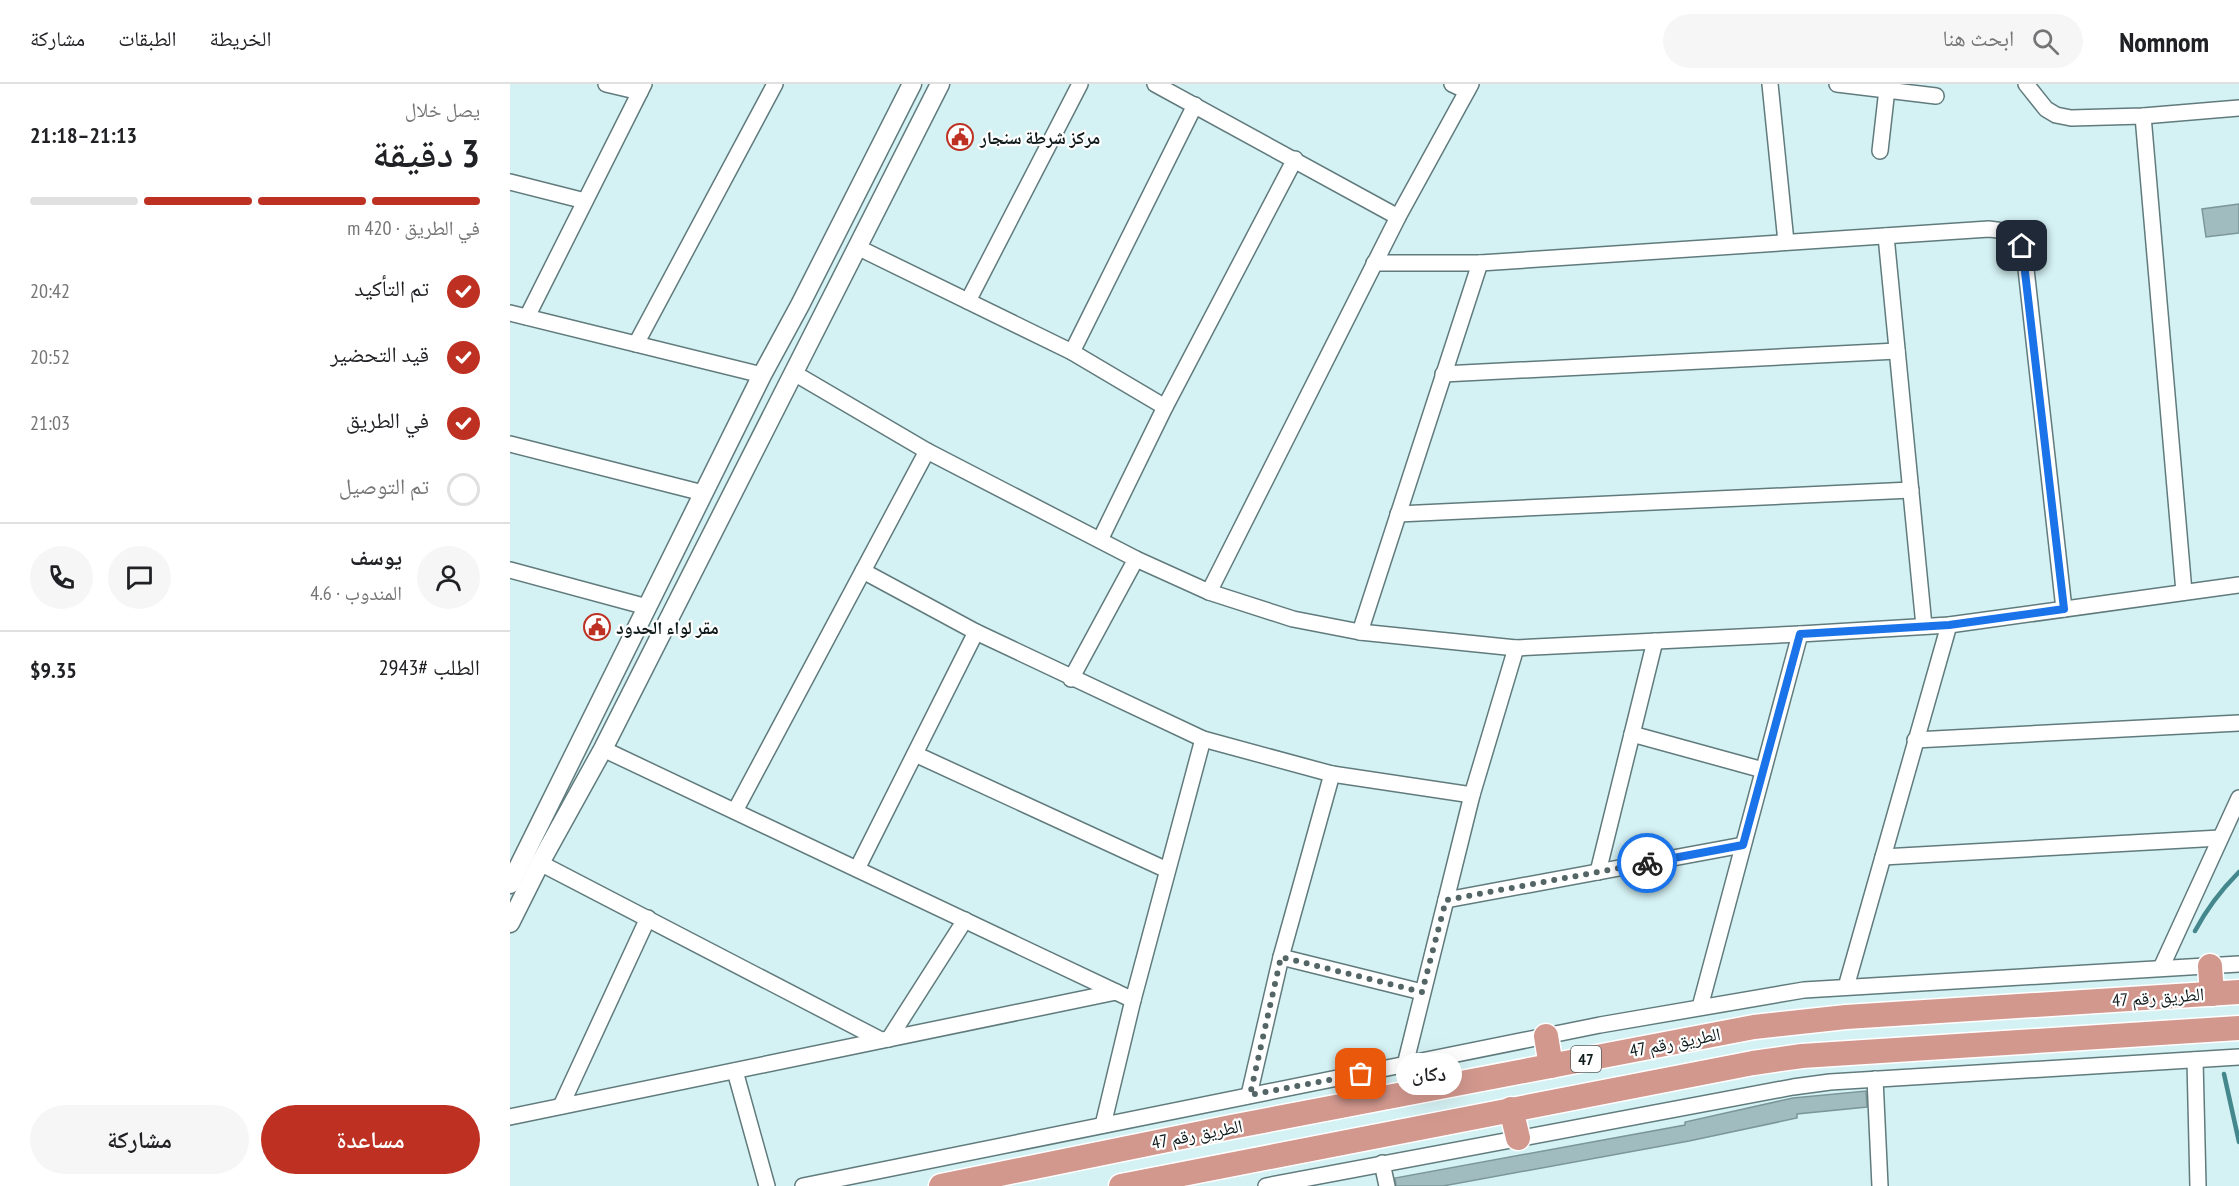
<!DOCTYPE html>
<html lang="ar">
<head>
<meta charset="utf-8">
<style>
	body { margin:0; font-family:"PT Sans Narrow","Noto Naskh Arabic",sans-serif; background:#f6f6f6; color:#202124; direction:rtl; height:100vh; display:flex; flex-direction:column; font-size:22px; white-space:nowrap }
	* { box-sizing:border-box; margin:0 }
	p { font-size:20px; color:#757577 }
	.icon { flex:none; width:33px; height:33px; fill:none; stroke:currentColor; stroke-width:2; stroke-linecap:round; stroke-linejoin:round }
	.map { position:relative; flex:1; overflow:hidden; direction:ltr }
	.details { display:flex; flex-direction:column; background:#fff; width:510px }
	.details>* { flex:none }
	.pin { position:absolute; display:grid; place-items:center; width:51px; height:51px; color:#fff; margin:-26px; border-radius:12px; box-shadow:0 3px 9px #0006 }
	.courier { position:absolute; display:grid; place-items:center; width:60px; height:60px; margin:-30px; border:4px solid #1a73e8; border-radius:50%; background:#fff; color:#222; box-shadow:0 2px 8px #0007 }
	.bubble { position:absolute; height:42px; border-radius:21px; background:#fff; box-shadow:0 6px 24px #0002; font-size:20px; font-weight:600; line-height:42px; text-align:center; direction:rtl }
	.overview em { font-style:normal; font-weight:600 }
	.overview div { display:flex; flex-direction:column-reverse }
	.overview { display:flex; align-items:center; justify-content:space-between; height:102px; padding:0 30px }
	h1 { font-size:39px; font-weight:600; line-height:45px }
	.bar { display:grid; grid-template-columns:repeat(4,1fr); gap:9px 6px; align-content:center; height:72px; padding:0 30px }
	.bar i { height:8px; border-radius:4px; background:#e0e0e0 }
	.bar .current { background:#bd3022 }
	.bar p { grid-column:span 4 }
	.line { display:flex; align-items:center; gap:15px; padding:0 30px; border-top:2px solid #e0e0e0 }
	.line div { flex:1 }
	.round { display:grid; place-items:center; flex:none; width:63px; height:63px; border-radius:32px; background:#f6f6f6 }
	ol { padding:0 30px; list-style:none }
	li { display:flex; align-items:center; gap:18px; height:66px }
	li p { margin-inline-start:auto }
	li .icon { padding:6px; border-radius:50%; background:#bd3022; color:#fff; stroke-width:4 }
	li:last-child { color:#757577 }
	li i { width:33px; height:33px; border:3px solid #e0e0e0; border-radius:50% }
	.cta { display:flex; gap:12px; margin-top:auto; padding:12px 30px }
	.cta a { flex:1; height:69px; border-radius:36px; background:#bd3022; color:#fff; font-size:24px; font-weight:600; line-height:69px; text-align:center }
	.cta a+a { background:#f6f6f6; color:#202124 }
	header { display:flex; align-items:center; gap:36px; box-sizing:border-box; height:84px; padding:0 30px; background:#fff; border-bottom:2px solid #e0e0e0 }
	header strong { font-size:28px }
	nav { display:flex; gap:33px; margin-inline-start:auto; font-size:21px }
	.search { width:420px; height:54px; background:#f6f6f6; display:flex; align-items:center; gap:15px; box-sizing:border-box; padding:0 21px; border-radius:33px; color:#757577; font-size:22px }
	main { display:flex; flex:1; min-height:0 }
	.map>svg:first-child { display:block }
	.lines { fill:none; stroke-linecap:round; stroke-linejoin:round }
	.stream { stroke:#44878c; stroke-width:4.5 }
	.building { fill:#a0bcbe; stroke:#7c9799; stroke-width:1.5 }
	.minor-casing { stroke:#617b7d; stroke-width:18 }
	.tertiary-casing { stroke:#617b7d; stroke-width:21 }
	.trunk-casing { stroke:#fff; stroke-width:27 }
	.minor { stroke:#fff; stroke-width:15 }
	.tertiary { stroke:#fff; stroke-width:18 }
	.trunk { stroke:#d2988e; stroke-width:24 }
	.done { stroke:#546566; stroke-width:6; stroke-dasharray:0 10.8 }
	.route { stroke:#1a73e8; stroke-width:8 }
	.labels { text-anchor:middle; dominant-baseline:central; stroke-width:4.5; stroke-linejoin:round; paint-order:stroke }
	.shield { fill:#fff; stroke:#575f5f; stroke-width:1.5 }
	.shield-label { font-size:16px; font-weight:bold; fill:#0f1a1a }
	.poi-label { font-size:18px; font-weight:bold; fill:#0f1a1a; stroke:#fff; text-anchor:start }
	.street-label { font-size:18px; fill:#0f1a1a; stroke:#fff }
</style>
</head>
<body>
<header>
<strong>Nomnom</strong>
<div class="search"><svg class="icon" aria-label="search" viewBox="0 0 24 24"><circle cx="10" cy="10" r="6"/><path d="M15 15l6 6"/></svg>ابحث هنا</div>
<nav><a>الخريطة</a><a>الطبقات</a><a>مشاركة</a></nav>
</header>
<main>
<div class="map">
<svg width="1729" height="1102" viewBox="0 0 1729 1102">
	<rect width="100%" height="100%" fill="#d4f1f3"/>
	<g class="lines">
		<g class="stream">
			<path d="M 1685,847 C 1697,824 1711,806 1729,788"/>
			<polyline points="1714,990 1729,1058"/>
		</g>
	</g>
	<g class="building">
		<polygon points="1729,120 1729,149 1696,153 1692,125"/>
		<polygon points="1356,1007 1357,1023 1287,1030 1287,1034 1179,1057 933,1102 886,1102 885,1094 1175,1041 1175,1038 1283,1014"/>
	</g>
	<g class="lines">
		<defs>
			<g id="minor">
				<polyline points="96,0 130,8"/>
				<polyline points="645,0 888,133"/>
				<polyline points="942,0 957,7"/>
				<polyline points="1260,0 1276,158"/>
				<polyline points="1327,0 1426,12"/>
				<polyline points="1516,0 1536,25 1546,31 1561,34 1633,32 1729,24"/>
				<polyline points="1633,32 1674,508"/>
				<polyline points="1370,67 1377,5"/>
				<polyline points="0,98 75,117"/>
				<polyline points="1376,152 1414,542"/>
				<polyline points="347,163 562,268 685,21"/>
				<path d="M 864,179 L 970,179 L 1479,145 C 1502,147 1511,152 1515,176 L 1554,525"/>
				<polyline points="458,217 570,0"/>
				<polyline points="0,229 252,291"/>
				<polyline points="17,233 134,0"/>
				<polyline points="126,260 265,0"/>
				<polyline points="562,268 655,323"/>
				<polyline points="284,289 417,367 626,475 699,508 783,535 850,548 1006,564 1290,550 1439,541 1729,501"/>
				<polyline points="933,290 1387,267"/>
				<polyline points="0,360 193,409"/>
				<polyline points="888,430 1401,406"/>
				<polyline points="590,456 655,323 785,75"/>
				<polyline points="0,486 137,523"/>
				<polyline points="353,487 466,548 693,655 822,690 962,711"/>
				<polyline points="699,508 888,133 961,0"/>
				<polyline points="850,548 970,179"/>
				<polyline points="561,595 626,475"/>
				<polyline points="1122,650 1253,686"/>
				<polyline points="1405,656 1729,639"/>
				<polyline points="93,665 623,916"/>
				<polyline points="405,670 657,786"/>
				<polyline points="225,727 417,367"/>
				<polyline points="1373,773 1710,754"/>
				<polyline points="30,779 371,956"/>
				<polyline points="347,785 466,548"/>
				<polyline points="1088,788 1145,557"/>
				<polyline points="936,816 1233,761"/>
				<polyline points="771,873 912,908"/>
				<polyline points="1651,884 1729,714"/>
				<polyline points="1336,903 1439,541"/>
				<polyline points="1190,923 1290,550"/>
				<polyline points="379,955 455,836"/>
				<polyline points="1685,976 1688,1102"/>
				<polyline points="895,981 962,711 1006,564"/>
				<polyline points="225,987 257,1102"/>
				<polyline points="1365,995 1370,1102"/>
				<polyline points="739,1011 771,873 822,690"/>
				<polyline points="51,1022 138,834"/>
				<polyline points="0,1033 606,908"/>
				<polyline points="593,1041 623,916 693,655"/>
				<polyline points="872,1079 877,1102"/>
				<polyline points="293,1102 1090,941 1294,906 1729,880"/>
				<polyline points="756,1102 1283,1003 1320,998 1729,973"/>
			</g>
			<g id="tertiary">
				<polyline points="0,800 252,291 290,221 402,0"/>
				<polyline points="0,839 30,779 93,665 430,0"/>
			</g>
			<g id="trunk">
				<polyline points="1700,882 1702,910"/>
				<polyline points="1036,952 1041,982"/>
				<polyline points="1001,1025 1008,1054"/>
				<polyline points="431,1102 721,1043 1244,943 1336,933 1729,908"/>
				<polyline points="611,1102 1243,979 1292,972 1729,944"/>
			</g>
		</defs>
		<use href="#minor" class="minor-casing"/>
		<use href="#tertiary" class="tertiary-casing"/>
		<use href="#trunk" class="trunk-casing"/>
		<use href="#minor" class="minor"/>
		<use href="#tertiary" class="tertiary"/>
		<use href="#trunk" class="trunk"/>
	</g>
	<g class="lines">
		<polyline class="done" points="851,990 740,1011 771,873 912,908 936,816 1137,779"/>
		<polyline class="route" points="1137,779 1233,761 1290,550 1439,541 1554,525 1512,162"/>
	</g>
	<defs>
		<symbol id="civic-ring" viewBox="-11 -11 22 22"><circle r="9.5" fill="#fff" stroke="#bd3022" stroke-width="1.5"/><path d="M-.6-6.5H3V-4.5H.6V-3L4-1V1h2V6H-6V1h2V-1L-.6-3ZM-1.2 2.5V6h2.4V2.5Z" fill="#bd3022"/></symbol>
	</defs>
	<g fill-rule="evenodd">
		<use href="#civic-ring" x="435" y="38" width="30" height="30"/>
		<use href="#civic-ring" x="72" y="528" width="30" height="30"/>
	</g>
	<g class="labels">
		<rect class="shield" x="1061" y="962" width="30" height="26" rx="4.5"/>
		<g class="shield-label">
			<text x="1076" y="975">47</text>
		</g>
		<g class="poi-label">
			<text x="470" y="53">مركز شرطة سنجار</text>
			<text x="106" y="543">مقر لواء الحدود</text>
		</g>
		<g class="street-label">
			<text transform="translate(1648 913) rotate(-4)">الطريق رقم 47</text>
			<text transform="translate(1165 958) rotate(-11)">الطريق رقم 47</text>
			<text transform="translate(687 1050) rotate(-11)">الطريق رقم 47</text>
		</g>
	</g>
</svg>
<div class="pin" style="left:851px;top:990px;background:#ea580c"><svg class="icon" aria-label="bag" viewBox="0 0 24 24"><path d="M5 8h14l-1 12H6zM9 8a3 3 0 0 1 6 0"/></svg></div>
<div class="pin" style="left:1512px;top:162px;background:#1f2937"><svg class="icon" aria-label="home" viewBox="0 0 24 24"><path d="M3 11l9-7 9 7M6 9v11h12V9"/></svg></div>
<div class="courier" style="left:1137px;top:779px"><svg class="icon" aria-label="bike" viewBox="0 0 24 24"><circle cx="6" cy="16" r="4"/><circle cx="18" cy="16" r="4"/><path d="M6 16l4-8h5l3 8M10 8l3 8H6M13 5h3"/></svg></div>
<div class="bubble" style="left:886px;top:969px;width:66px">دكان</div>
</div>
<section class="details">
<div class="overview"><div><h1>3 دقيقة</h1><p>يصل خلال</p></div><em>21:13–21:18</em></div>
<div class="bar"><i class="current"></i><i class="current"></i><i class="current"></i><i></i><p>في الطريق · 420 m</p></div>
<ol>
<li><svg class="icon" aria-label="check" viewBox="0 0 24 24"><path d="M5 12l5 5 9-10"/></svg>تم التأكيد<p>20:42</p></li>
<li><svg class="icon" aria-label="check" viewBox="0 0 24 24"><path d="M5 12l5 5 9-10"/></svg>قيد التحضير<p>20:52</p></li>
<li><svg class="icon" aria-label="check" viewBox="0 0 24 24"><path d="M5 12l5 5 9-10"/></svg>في الطريق<p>21:03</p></li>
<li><i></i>تم التوصيل</li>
</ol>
<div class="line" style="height:108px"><a class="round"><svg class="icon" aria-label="person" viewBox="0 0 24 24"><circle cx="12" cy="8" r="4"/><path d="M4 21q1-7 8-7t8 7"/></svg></a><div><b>يوسف</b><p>المندوب · 4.6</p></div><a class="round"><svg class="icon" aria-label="chat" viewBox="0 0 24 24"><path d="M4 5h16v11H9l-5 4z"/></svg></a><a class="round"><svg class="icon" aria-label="phone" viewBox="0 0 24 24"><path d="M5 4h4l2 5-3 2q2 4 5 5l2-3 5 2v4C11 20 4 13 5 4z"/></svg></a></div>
<div class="line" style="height:78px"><div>الطلب #2943</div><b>$9.35</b></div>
<div class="cta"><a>مساعدة</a><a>مشاركة</a></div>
</section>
</main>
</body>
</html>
